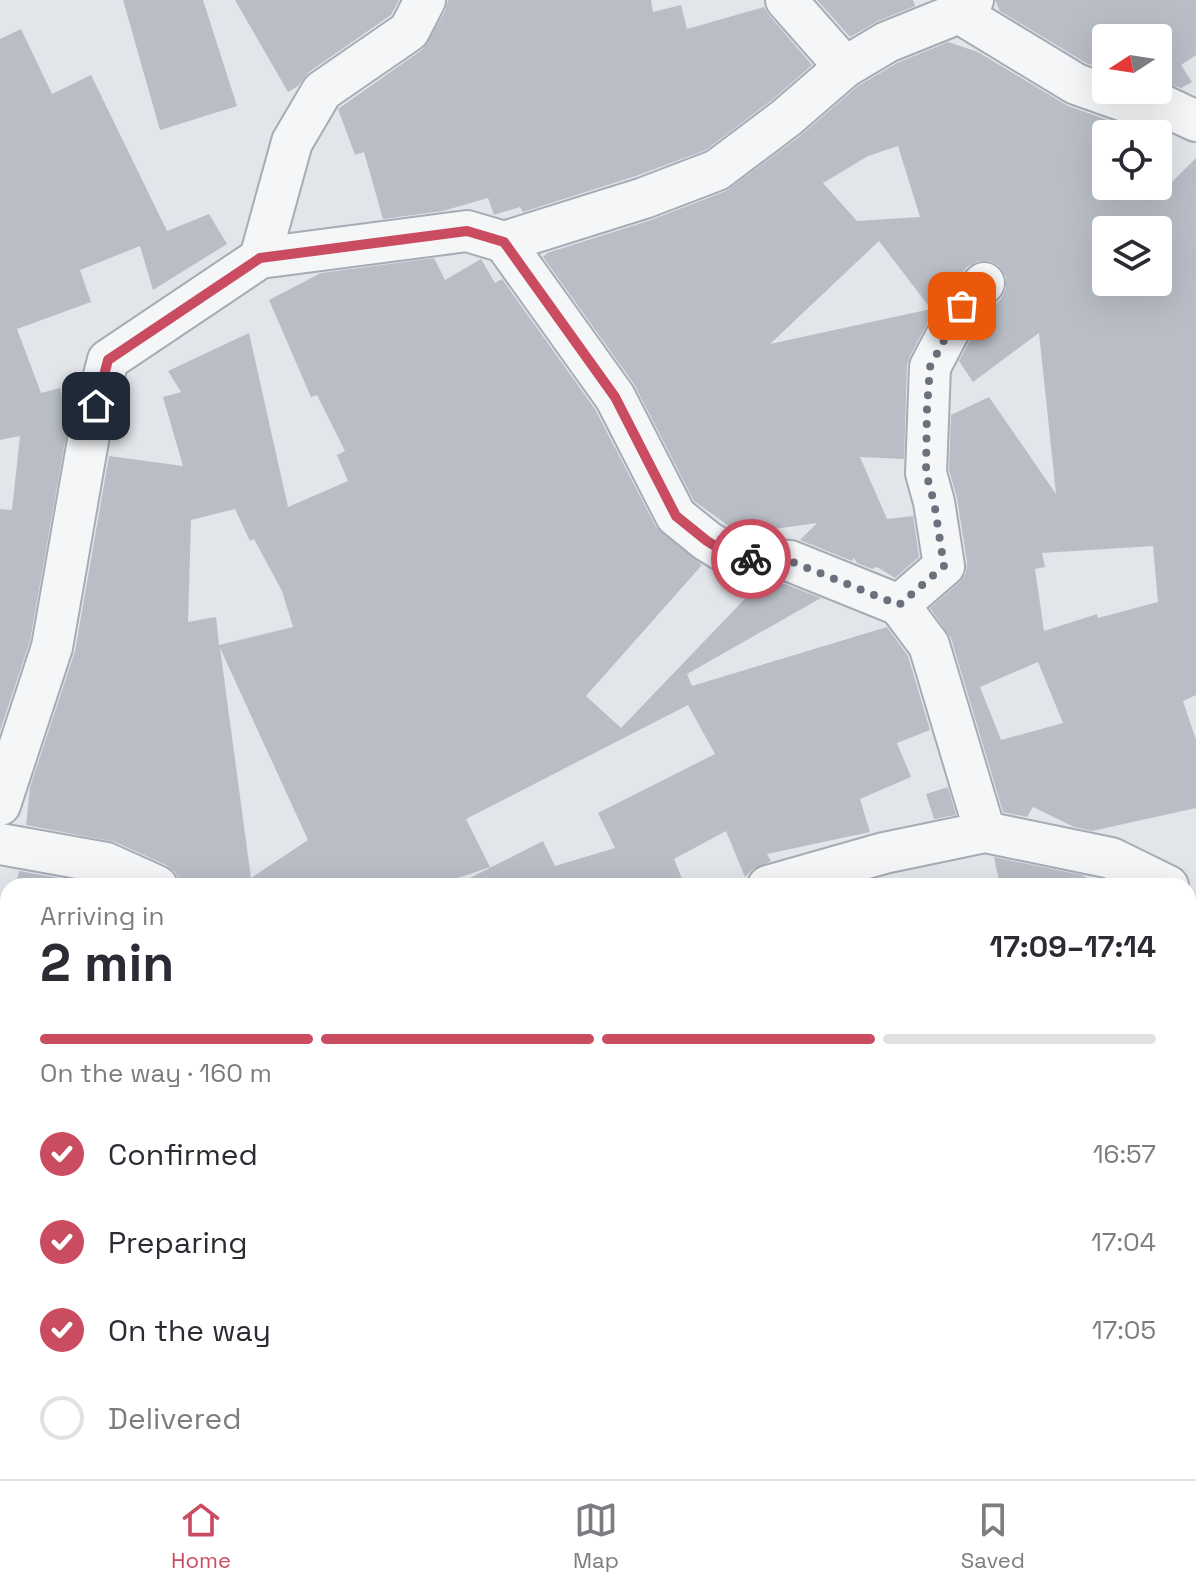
<!DOCTYPE html>
<html lang="en">
<head>
<meta charset="utf-8">
<style>
	body { margin:0; font-family:"Space Grotesk",sans-serif; background:#f7f7f7; color:#2b2b33; height:100vh; display:flex; flex-direction:column; font-size:30px; white-space:nowrap }
	* { box-sizing:border-box; margin:0 }
	p { font-size:26px; color:#7c7c81 }
	.icon { flex:none; width:44px; height:44px; fill:none; stroke:currentColor; stroke-width:2; stroke-linecap:round; stroke-linejoin:round }
	.map { position:relative; flex:1; overflow:hidden }
	.sheet { position:absolute; left:0px; top:878px; width:1196px; height:602px; display:flex; flex-direction:column; background:#fff; border-radius:24px 24px 0 0; box-shadow:0 8px 32px #0002 }
	.sheet>* { flex:none }
	.needle { width:52px; rotate:258deg }
	.buttons { position:absolute; left:1092px; top:24px; display:grid; gap:16px }
	.buttons a { display:grid; place-items:center; width:80px; height:80px; border-radius:8px; background:#fff; box-shadow:0 8px 32px #0002; font-size:40px }
	.pin { position:absolute; display:grid; place-items:center; width:68px; height:68px; color:#fff; margin:-34px; border-radius:16px; box-shadow:0 4px 12px #0006 }
	.courier { position:absolute; display:grid; place-items:center; width:80px; height:80px; margin:-40px; border:6px solid #ca4c61; border-radius:50%; background:#fff; color:#222; box-shadow:0 2px 10px #0007 }
	.summary em { font-style:normal; font-weight:800 }
	.summary div { display:flex; flex-direction:column-reverse }
	.summary { display:flex; align-items:center; justify-content:space-between; height:136px; padding:0 40px }
	h1 { font-size:52px; font-weight:800; line-height:60px }
	.bar { display:grid; grid-template-columns:repeat(4,1fr); gap:12px 8px; align-content:center; height:96px; padding:0 40px }
	.bar i { height:10px; border-radius:6px; background:#e1e1e2 }
	.bar .on { background:#ca4c61 }
	.bar p { grid-column:span 4 }
	ol { padding:0 40px; list-style:none }
	li { display:flex; align-items:center; gap:24px; height:88px }
	li p { margin-inline-start:auto }
	li .icon { padding:8px; border-radius:50%; background:#ca4c61; color:#fff; stroke-width:4 }
	li:last-child { color:#7c7c81 }
	li i { width:44px; height:44px; border:4px solid #e1e1e2; border-radius:50% }
	.menu { display:flex; justify-content:space-around; align-items:center; height:112px; border-top:2px solid #e1e1e2; background:#fff; font-size:22px; color:#7c7c81 }
	.menu a { display:grid; justify-items:center; gap:4px }
	.menu .on { color:#ca4c61 }
	.map>svg:first-child { display:block }
	.building { fill:#b9bec6; fill-rule:evenodd }
	.lines { fill:none; stroke-linecap:round; stroke-linejoin:round }
	.minor-casing { stroke:#a7acb4; stroke-width:44 }
	.secondary-casing { stroke:#a7acb4; stroke-width:48 }
	.minor { stroke:#f4f6f8; stroke-width:40 }
	.secondary { stroke:#fff; stroke-width:44 }
	.done { stroke:#6a717c; stroke-width:8; stroke-dasharray:0 14.4 }
	.route { stroke:#ca4c61; stroke-width:10 }
</style>
</head>
<body>
<div class="map">
<svg width="1196" height="1479" viewBox="0 0 1196 1479">
	<rect width="100%" height="100%" fill="#e2e5ea"/>
	<g class="building">
		<polygon points="123,0 203,0 237,106 160,130"/>
		<polygon points="235,0 399,0 391,15 309,72 298,86 288,92"/>
		<polygon points="448,0 651,0 653,12 681,5 687,29 764,7 769,15 812,65 772,100 706,150 636,176 523,212 520,207 494,215 488,198 443,211 383,219 364,152 355,155 338,109 423,49 445,11"/>
		<polygon points="817,0 913,0 915,6 878,21 850,37"/>
		<polygon points="995,0 1196,0 1196,55 1181,65 1192,82 1181,88 1158,81 1158,38 1106,38 1106,70 1086,63 1000,11"/>
		<polygon points="21,29 52,94 91,75 167,231 209,214 227,244 153,290 140,246 80,270 91,302 17,329 41,393 60,388 69,419 30,641 0,731 0,509 12,510 20,436 0,440 0,39"/>
		<path d="M 948,42 L 978,52 L 1068,106 L 1133,129 L 1157,128 L 1166,132 L 1172,182 L 1196,158 L 1196,695 L 1183,701 L 1196,740 L 1196,808 L 1092,831 L 1074,827 L 1033,807 L 1027,817 L 1003,812 L 951,638 L 930,608 L 959,583 L 966,573 L 967,562 L 957,498 L 949,470 L 951,415 L 989,397 L 1056,494 L 1039,333 L 973,382 L 959,361 L 981,320 L 1001,299 L 1006,289 L 1006,277 L 999,266 L 990,261 L 978,261 L 967,267 L 942,295 L 910,356 L 907,366 L 904,459 L 860,457 L 887,519 L 913,516 L 919,557 L 895,578 L 877,567 L 872,569 L 857,563 L 854,558 L 852,561 L 800,540 L 817,523 L 740,534 L 694,501 L 634,384 L 543,257 L 547,253 L 651,220 L 726,191 L 800,136 L 858,86 L 897,63 ZM 1106,134 L 1158,134 L 1158,186 L 1106,186 ZM 898,146 L 920,217 L 857,221 L 823,183 L 868,156 ZM 1106,230 L 1158,230 L 1158,282 L 1106,282 ZM 879,241 L 931,309 L 770,344 ZM 1153,546 L 1158,602 L 1098,618 L 1097,614 L 1044,631 L 1035,569 L 1045,567 L 1042,553 ZM 1038,662 L 1063,723 L 1001,740 L 980,687 Z"/>
		<path d="M 434,258 L 445,280 L 481,259 L 495,283 L 502,279 L 595,409 L 656,527 L 702,565 L 586,696 L 621,728 L 761,582 L 785,584 L 821,598 L 687,674 L 692,686 L 887,627 L 908,656 L 930,730 L 897,743 L 911,777 L 860,799 L 870,832 L 767,854 L 771,861 L 752,870 L 745,877 L 726,831 L 674,859 L 685,886 L 454,886 L 543,841 L 555,866 L 615,848 L 598,813 L 715,754 L 688,705 L 466,819 L 490,867 L 435,886 L 200,886 L 179,880 L 175,872 L 166,865 L 115,842 L 26,825 L 30,787 L 75,651 L 109,456 L 183,466 L 163,397 L 181,392 L 168,371 L 249,333 L 288,507 L 348,481 L 337,455 L 345,451 L 317,395 L 311,397 L 269,300 L 321,273 ZM 235,509 L 250,541 L 254,539 L 282,591 L 293,627 L 219,645 L 216,617 L 188,622 L 191,520 ZM 220,648 L 308,840 L 251,878 Z"/>
		<polygon points="948,787 956,815 934,819 926,794"/>
		<polygon points="994,857 1082,875 1097,886 1000,886"/>
		<polygon points="19,871 99,885 101,886 16,886"/>
	</g>
	<g class="lines">
		<defs>
			<g id="minor">
				<polyline points="786,0 845,67"/>
				<polyline points="959,13 1076,84 1141,107 1160,104 1196,121"/>
				<polyline points="504,242 615,397 676,516 707,541 733,557 790,561 899,605 929,645 985,832"/>
				<polyline points="260,258 292,142 322,91 409,31 425,0"/>
				<polyline points="899,605 944,566 934,502 926,473 930,367 962,306 984,283"/>
				<polyline points="0,805 52,647 90,429 108,360 260,258 467,231 504,242 644,198 717,170 786,118 845,67 887,42 959,13 973,0"/>
				<polyline points="0,844 106,863 157,886"/>
				<polyline points="768,886 884,853 985,832 1111,858 1168,886"/>
				<polyline points="0,1210 8,1210"/>
				<polyline points="677,1472 680,1479"/>
			</g>
			<g id="secondary">
				<polyline points="1188,1271 1196,1267"/>
				<polyline points="1188,1319 1196,1316"/>
				<polyline points="702,1479 718,1472"/>
				<polyline points="789,1479 807,1472"/>
			</g>
		</defs>
		<use href="#minor" class="minor-casing"/>
		<use href="#secondary" class="secondary-casing"/>
		<use href="#minor" class="minor"/>
		<use href="#secondary" class="secondary"/>
	</g>
	<g class="lines">
		<polyline class="done" points="751,559 790,561 899,605 944,566 934,502 926,473 927,408 930,367 962,306"/>
		<polyline class="route" points="96,406 108,360 260,258 467,231 504,242 615,397 676,516 707,541 733,557 751,559"/>
	</g>
</svg>
<div class="buttons">
<a><svg class="needle" viewBox="-14 -14 28 28"><path d="M0-13l5 13h-10z" fill="#e53935"/><path d="M0 13l5-13h-10z" fill="#7c7c81"/></svg></a>
<a><svg class="icon" aria-label="locate" viewBox="0 0 24 24"><circle cx="12" cy="12" r="6"/><path d="M12 2v4M12 18v4M2 12h4M18 12h4"/></svg></a>
<a><svg class="icon" aria-label="layers" viewBox="0 0 24 24"><path d="M12 4l9 5-9 5-9-5zM3 14l9 5 9-5"/></svg></a>
</div>
<div class="pin" style="left:962px;top:306px;background:#ea580c"><svg class="icon" aria-label="bag" viewBox="0 0 24 24"><path d="M5 8h14l-1 12H6zM9 8a3 3 0 0 1 6 0"/></svg></div>
<div class="pin" style="left:96px;top:406px;background:#1f2937"><svg class="icon" aria-label="home" viewBox="0 0 24 24"><path d="M3 11l9-7 9 7M6 9v11h12V9"/></svg></div>
<div class="courier" style="left:751px;top:559px"><svg class="icon" aria-label="bike" viewBox="0 0 24 24"><circle cx="6" cy="16" r="4"/><circle cx="18" cy="16" r="4"/><path d="M6 16l4-8h5l3 8M10 8l3 8H6M13 5h3"/></svg></div>
<section class="sheet">
<div class="summary"><div><h1>2 min</h1><p>Arriving in</p></div><em>17:09–17:14</em></div>
<div class="bar"><i class="on"></i><i class="on"></i><i class="on"></i><i></i><p>On the way · 160 m</p></div>
<ol>
<li><svg class="icon" aria-label="check" viewBox="0 0 24 24"><path d="M5 12l5 5 9-10"/></svg>Confirmed<p>16:57</p></li>
<li><svg class="icon" aria-label="check" viewBox="0 0 24 24"><path d="M5 12l5 5 9-10"/></svg>Preparing<p>17:04</p></li>
<li><svg class="icon" aria-label="check" viewBox="0 0 24 24"><path d="M5 12l5 5 9-10"/></svg>On the way<p>17:05</p></li>
<li><i></i>Delivered</li>
</ol>
</section>
</div>
<nav class="menu">
<a class="on"><svg class="icon" aria-label="home" viewBox="0 0 24 24"><path d="M3 11l9-7 9 7M6 9v11h12V9"/></svg>Home</a>
<a><svg class="icon" aria-label="map" viewBox="0 0 24 24"><path d="M3 6l6-2 6 2 6-2v14l-6 2-6-2-6 2zM9 4v14M15 6v14"/></svg>Map</a>
<a><svg class="icon" aria-label="saved" viewBox="0 0 24 24"><path d="M7 4h10v16l-5-4-5 4z"/></svg>Saved</a>
</nav>
</body>
</html>
